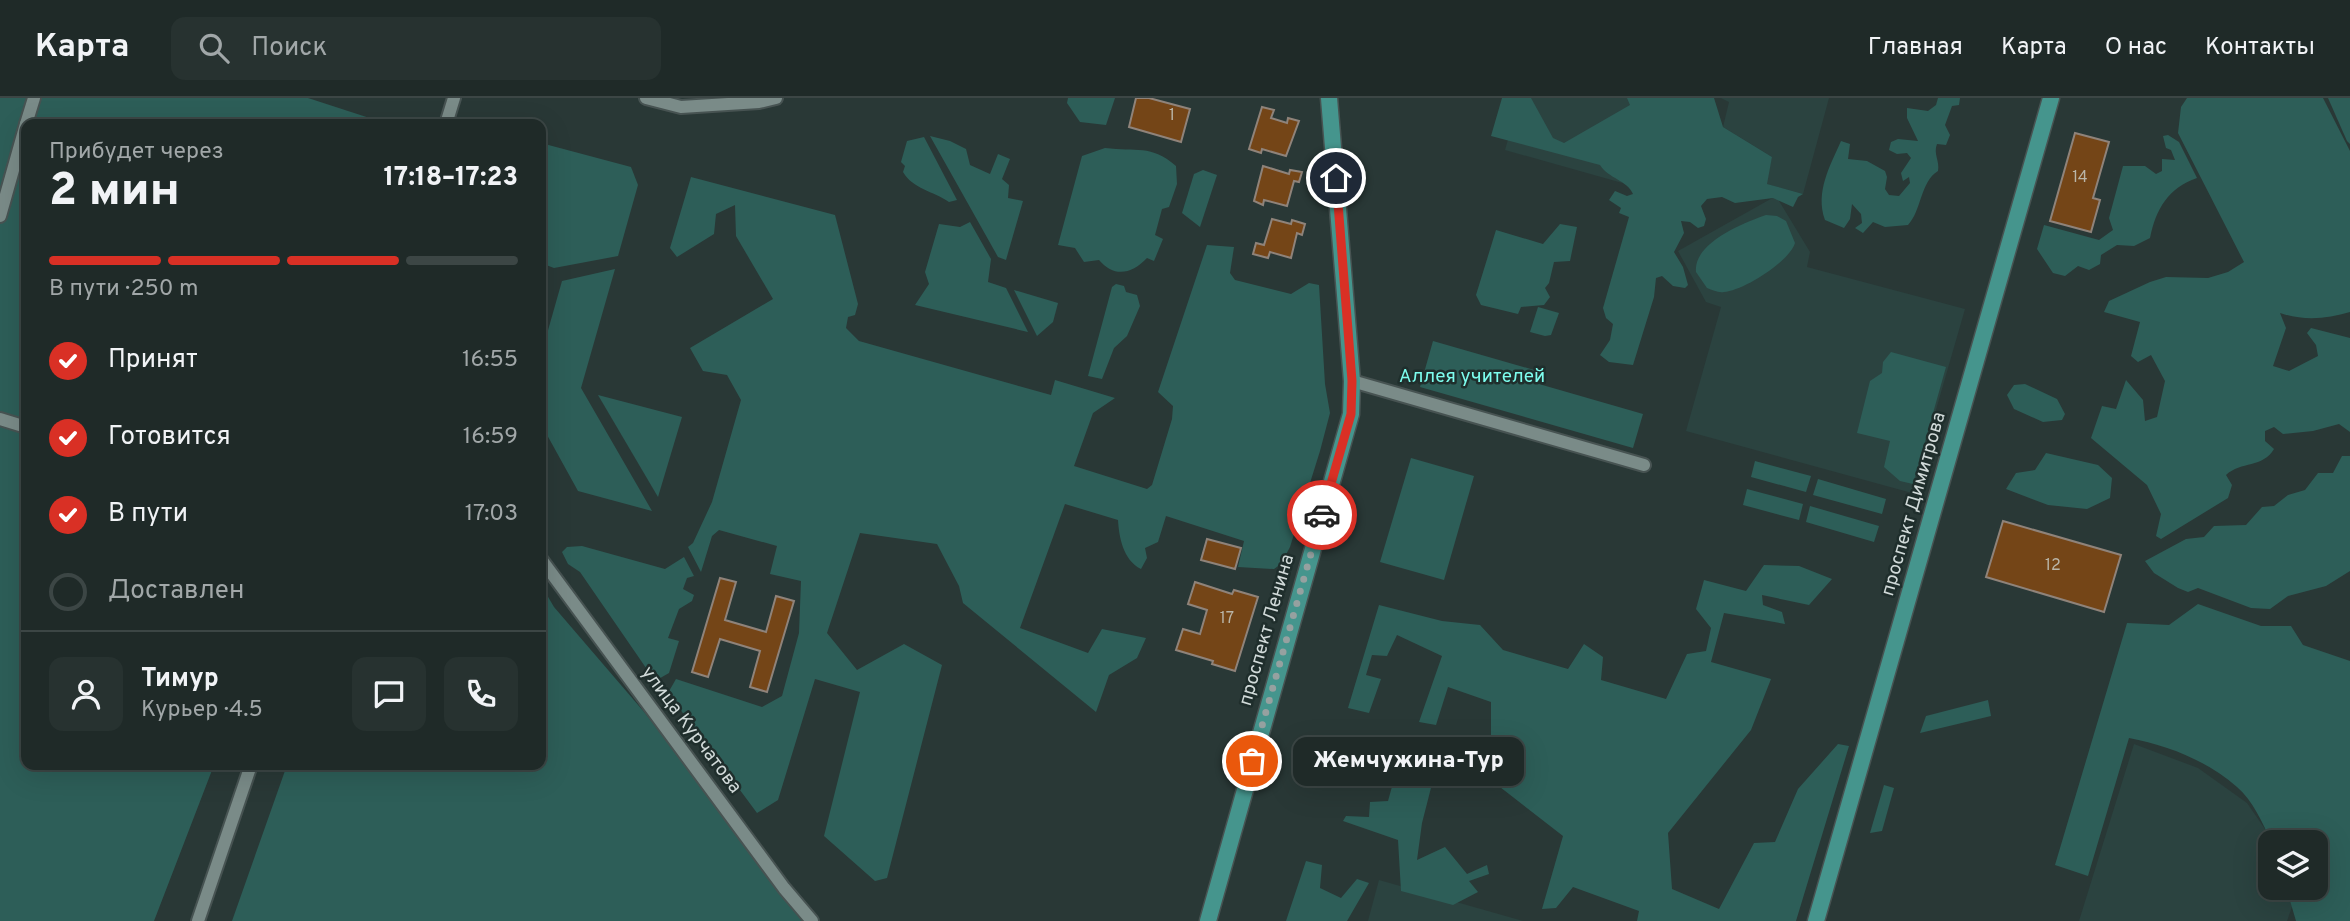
<!DOCTYPE html>
<html lang="ru">
<head>
<meta charset="utf-8">
<style>
	body { margin:0; font-family:Overpass,sans-serif; background:#273230; color:#f1f3f6; height:100vh; display:flex; flex-direction:column; font-size:26px; white-space:nowrap }
	* { box-sizing:border-box; margin:0 }
	p { font-size:23px; color:#a1a7a8 }
	.icon { flex:none; width:38px; height:38px; fill:none; stroke:currentColor; stroke-width:2; stroke-linecap:round; stroke-linejoin:round }
	.map { position:relative; flex:1; overflow:hidden }
	.sheet { position:absolute; left:21px; top:21px; width:525px; height:651px; display:flex; flex-direction:column; background:#1f2a28; border-radius:14px; box-shadow:0 7px 28px #0002,0 0 0 2px #3c4645 }
	.sheet>* { flex:none }
	.controls { position:absolute; left:2258px; top:732px; display:grid; gap:14px }
	.controls a { display:grid; place-items:center; width:70px; height:70px; border-radius:14px; background:#1f2a28; box-shadow:0 7px 28px #0002,0 0 0 2px #3c4645; font-size:35px }
	.pin { position:absolute; display:grid; place-items:center; width:60px; height:60px; color:#fff; margin:-30px; border:4px solid #fff; border-radius:50%; box-shadow:0 2px 7px #0007 }
	.courier { position:absolute; display:grid; place-items:center; width:70px; height:70px; margin:-35px; border:5px solid #d93025; border-radius:50%; background:#fff; color:#222; box-shadow:0 2px 9px #0007 }
	.bubble { position:absolute; height:49px; border-radius:14px; background:#1f2a28; box-shadow:0 7px 28px #0002,0 0 0 2px #3c4645; font-size:23px; font-weight:800; line-height:49px; text-align:center }
	.headline em { font-style:normal; font-weight:800 }
	.headline div { display:flex; flex-direction:column-reverse }
	.headline { display:flex; align-items:center; justify-content:space-between; height:119px; padding:0 28px }
	h1 { font-size:46px; font-weight:800; line-height:52px }
	.bar { display:grid; grid-template-columns:repeat(4,1fr); gap:10px 7px; align-content:center; height:84px; padding:0 28px }
	.bar i { height:9px; border-radius:5px; background:#3c4645 }
	.bar .active { background:#d93025 }
	.bar p { grid-column:span 4 }
	.line { display:flex; align-items:center; gap:18px; padding:0 28px; border-top:2px solid #3c4645 }
	.line div { flex:1 }
	.round { display:grid; place-items:center; flex:none; width:74px; height:74px; border-radius:14px; background:#273230 }
	ol { padding:0 28px; list-style:none }
	li { display:flex; align-items:center; gap:21px; height:77px }
	li p { margin-inline-start:auto }
	li .icon { padding:7px; border-radius:50%; background:#d93025; color:#fff; stroke-width:4 }
	li:last-child { color:#a1a7a8 }
	li i { width:38px; height:38px; border:4px solid #3c4645; border-radius:50% }
	header { display:flex; align-items:center; gap:42px; box-sizing:border-box; height:98px; padding:0 35px; background:#1f2a28; border-bottom:2px solid #3c4645 }
	header strong { font-size:33px }
	nav { display:flex; gap:38px; margin-inline-start:auto; font-size:24px }
	.search { width:490px; height:63px; background:#273230; display:flex; align-items:center; gap:18px; box-sizing:border-box; padding:0 24px; border-radius:14px; color:#a1a7a8; font-size:26px }
	.map>svg:first-child { display:block }
	.built { fill:#2b4340 }
	.green { fill:#2d5e58 }
	.building { fill:#744517; stroke:#8f837a; stroke-width:2 }
	.lines { fill:none; stroke-linecap:round; stroke-linejoin:round }
	.minor-casing { stroke:#475352; stroke-width:16 }
	.major-casing { stroke:#475352; stroke-width:19 }
	.minor { stroke:#7a8b88; stroke-width:12 }
	.major { stroke:#45958d; stroke-width:16 }
	.done { stroke:#96a1a0; stroke-width:7; stroke-dasharray:0 12.6 }
	.route { stroke:#d93025; stroke-width:9 }
	.labels { text-anchor:middle; dominant-baseline:central; stroke-width:5; stroke-linejoin:round; paint-order:stroke }
	.number-label { font-size:16px; fill:#bab5a8 }
	.park-label { font-size:19px; fill:#7dfdee; stroke:#1f2e2c }
	.street-label { font-size:19px; fill:#d1dad9; stroke:#1f2e2c }
</style>
</head>
<body>
<header>
<strong>Карта</strong>
<div class="search"><svg class="icon" aria-label="search" viewBox="0 0 24 24"><circle cx="10" cy="10" r="6"/><path d="M15 15l6 6"/></svg>Поиск</div>
<nav><a>Главная</a><a>Карта</a><a>О нас</a><a>Контакты</a></nav>
</header>
<div class="map">
<svg width="2350" height="823" viewBox="0 0 2350 823">
	<rect width="100%" height="100%" fill="#293836"/>
	<g class="built">
		<polygon points="1520,0 1658,0 1633,88 1505,52"/>
		<polygon points="1721,0 1829,0 1803,96 1766,86 1772,59 1723,29 1729,4"/>
		<polygon points="1776,98 1810,154 1807,169 1965,211 1912,395 1686,333 1721,209 1706,204 1678,153"/>
		<polygon points="2134,646 2198,670 2247,705 2274,744 2270,744 2270,789 2299,789 2287,823 2079,823"/>
		<polygon points="1379,782 1523,823 1368,823"/>
	</g>
	<g class="green">
		<polygon points="0,0 308,0 388,26 26,26 26,667 214,667 154,823 0,823"/>
		<polygon points="1068,0 1115,0 1106,27 1080,24 1067,5"/>
		<path d="M 1502,0 L 1531,0 L 1553,40 L 1564,45 L 1630,7 L 1627,0 L 1714,0 L 1723,29 L 1772,59 L 1767,86 L 1803,96 L 1798,99 L 1793,109 L 1773,100 L 1735,105 L 1722,99 L 1707,101 L 1701,108 L 1706,121 L 1704,128 L 1698,130 L 1690,124 L 1681,123 L 1684,135 L 1674,154 L 1683,169 L 1688,187 L 1685,190 L 1673,188 L 1662,178 L 1656,180 L 1654,199 L 1633,267 L 1609,264 L 1600,257 L 1610,242 L 1613,226 L 1606,220 L 1603,210 L 1629,119 L 1619,115 L 1621,110 L 1609,102 L 1615,93 L 1627,98 L 1633,96 C 1627,82 1609,81 1600,67 L 1491,38 Z"/>
		<path d="M 1938,0 L 1960,0 L 1959,7 L 1952,8 L 1945,27 L 1950,37 L 1946,47 L 1937,46 C 1933,56 1940,63 1938,73 C 1920,84 1922,112 1908,127 L 1885,129 L 1873,124 L 1863,135 L 1855,130 L 1862,125 L 1861,116 L 1852,106 L 1850,121 L 1844,130 L 1825,122 C 1815,94 1830,68 1841,43 L 1850,46 L 1848,61 L 1867,63 L 1885,73 L 1887,79 L 1885,91 L 1889,97 L 1899,98 L 1910,85 L 1909,79 L 1903,83 L 1901,75 L 1911,60 L 1907,55 L 1897,56 L 1889,52 L 1891,44 L 1898,41 L 1918,43 L 1907,20 L 1907,10 L 1928,13 L 1936,7 Z"/>
		<path d="M 2187,0 L 2323,0 L 2350,53 L 2350,214 C 2327,221 2303,223 2280,215 L 2286,230 L 2273,268 L 2289,273 L 2318,258 L 2316,247 L 2307,235 L 2311,230 L 2350,240 L 2350,334 L 2339,326 L 2313,333 L 2283,336 L 2274,329 L 2265,333 L 2265,343 L 2274,351 C 2263,370 2241,363 2226,377 L 2232,387 L 2228,400 L 2161,441 L 2156,438 L 2161,416 L 2147,387 L 2091,340 L 2102,308 L 2116,311 L 2126,282 L 2143,302 L 2145,323 L 2157,319 L 2165,283 L 2151,257 L 2138,264 L 2131,258 L 2140,224 L 2104,214 L 2109,203 L 2150,184 L 2166,179 L 2208,180 L 2228,174 L 2244,164 L 2178,35 L 2181,9 Z"/>
		<polygon points="2328,0 2350,0 2350,46 2347,43"/>
		<path d="M 2168,37 L 2179,44 L 2197,80 C 2168,90 2156,111 2150,140 L 2134,148 L 2117,147 L 2101,157 L 2100,166 L 2089,172 L 2078,168 L 2065,178 L 2053,175 L 2037,151 L 2044,127 L 2099,142 L 2113,132 L 2109,120 L 2123,68 L 2145,68 L 2156,76 L 2162,73 L 2162,61 L 2175,62 L 2171,52 L 2166,50 L 2163,38 Z"/>
		<polygon points="930,38 950,43 966,51 970,67 990,76 998,56 1010,61 1002,81 1009,87 1008,100 1023,103 1006,162 998,159"/>
		<path d="M 924,39 L 957,102 L 949,104 C 933,93 913,91 903,74 L 905,68 L 901,64 L 907,43 Z"/>
		<polygon points="541,45 631,69 638,87 618,158 554,170 541,165"/>
		<path d="M 1105,50 C 1136,54 1151,46 1176,68 L 1177,86 L 1169,109 L 1162,111 L 1155,137 L 1163,141 L 1154,163 L 1147,160 C 1132,176 1114,180 1099,162 L 1084,164 L 1075,150 L 1058,147 L 1082,58 Z"/>
		<polygon points="1203,72 1217,77 1200,129 1182,115 1194,76"/>
		<path d="M 691,79 L 835,117 L 858,206 L 855,217 L 848,219 L 846,230 L 859,243 L 1051,297 L 1055,282 L 1115,300 L 1093,315 L 1074,368 L 1147,391 L 1152,387 L 1172,321 L 1173,308 L 1158,294 L 1207,147 L 1234,149 L 1230,175 L 1235,182 L 1291,196 L 1309,185 L 1319,187 L 1325,286 L 1330,315 L 1320,353 L 1290,449 L 1281,466 L 1274,471 L 1238,469 L 1244,443 L 1166,418 L 1158,444 L 1145,450 L 1147,460 L 1141,471 C 1123,462 1119,439 1118,422 L 1065,406 L 1020,530 L 1088,555 L 1102,531 L 1146,540 L 1137,560 L 1109,577 L 1096,614 L 963,505 L 959,488 L 937,446 L 860,435 L 827,535 L 857,572 L 904,546 L 942,567 L 887,780 L 875,783 L 824,738 L 860,594 L 815,581 L 778,702 L 757,715 L 668,595 L 676,581 L 762,609 L 782,598 L 799,535 L 801,483 L 770,476 L 777,448 L 719,432 L 712,438 L 701,474 L 688,449 L 693,445 L 712,404 L 741,302 L 727,277 L 703,273 L 690,250 L 773,201 L 736,138 L 735,107 L 716,116 L 714,136 L 677,159 L 670,150 Z"/>
		<path d="M 1766,117 L 1777,118 L 1786,123 L 1795,145 C 1790,163 1743,193 1724,194 C 1718,195 1713,192 1707,190 L 1696,174 C 1693,145 1743,125 1766,117 Z"/>
		<polygon points="970,124 991,161 988,184 1006,190 1028,234 915,207 929,186 925,174 939,126 960,129"/>
		<polygon points="1560,126 1577,129 1570,163 1554,164 1549,185 1545,190 1550,199 1544,207 1521,209 1518,216 1481,207 1476,197 1496,132 1543,146"/>
		<polygon points="615,171 581,290 652,413 578,393 541,326 541,257 562,183"/>
		<polygon points="1116,186 1124,188 1126,194 1137,197 1140,208 1127,238 1114,250 1102,281 1088,278 1112,189"/>
		<polygon points="1014,192 1058,205 1053,224 1037,238"/>
		<polygon points="1538,209 1559,215 1551,237 1545,238 1530,234"/>
		<polygon points="1433,243 1541,274 1539,286 1643,316 1633,350 1420,289"/>
		<polygon points="1891,254 1946,269 1913,386 1900,383 1884,369 1890,343 1857,335 1870,283 1882,275 1883,264"/>
		<polygon points="2025,286 2057,301 2065,316 2062,322 2043,324 2014,311 2007,297 2014,287"/>
		<polygon points="598,297 682,319 658,399"/>
		<polygon points="2046,355 2098,367 2112,380 2110,400 2087,411 2048,407 2006,391 2016,375 2035,372"/>
		<polygon points="2342,358 2350,358 2350,473 2326,488 2288,498 2270,511 2251,510 2198,490 2188,494 2178,490 2154,475 2145,463 2186,441 2204,439 2214,428 2246,427 2262,409 2274,408 2288,397 2305,392 2318,375 2333,375"/>
		<polygon points="1411,360 1474,378 1444,482 1380,464"/>
		<polygon points="1755,363 1811,378 1806,394 1751,379"/>
		<polygon points="1818,381 1886,401 1882,416 1813,397"/>
		<polygon points="1747,391 1803,406 1799,422 1743,407"/>
		<polygon points="1810,408 1879,428 1874,444 1806,424"/>
		<polygon points="582,448 665,471 684,459 694,478 687,480 683,491 694,497 692,503 679,511 668,540 679,543 669,575 655,583 580,474 568,466 562,454 567,449"/>
		<polygon points="1764,467 1799,468 1832,481 1809,507 1762,497 1763,507 1782,514 1785,526 1724,515 1711,564 1771,581 1751,632 1668,735 1672,791 1719,811 1754,745 1775,744 1798,691 1838,646 1849,648 1796,823 1637,823 1639,813 1573,789 1556,810 1542,811 1563,738 1491,682 1491,604 1448,589 1436,627 1419,624 1442,558 1397,537 1387,558 1372,557 1366,577 1381,581 1369,615 1348,610 1379,507 1442,523 1480,527 1503,552 1568,571 1584,546 1603,559 1601,582 1666,601 1687,556 1706,553 1711,530 1696,511 1704,482 1746,493"/>
		<polygon points="541,487 554,509 645,615 802,823 232,823 287,667 541,667"/>
		<path d="M 2198,506 L 2261,528 L 2291,528 L 2303,547 L 2350,563 L 2350,823 L 2296,823 L 2286,789 L 2315,789 L 2315,744 L 2271,744 C 2263,725 2253,703 2237,689 C 2208,663 2167,647 2129,640 L 2088,778 L 2055,767 L 2127,525 L 2169,527 Z"/>
		<polygon points="1988,602 1991,618 1920,635 1926,618"/>
		<polygon points="1415,677 1433,682 1422,725 1417,762 1445,749 1467,776 1487,767 1489,776 1469,783 1478,794 1453,807 1401,793 1398,742 1343,723 1346,718 1369,719 1370,704 1388,703 1393,685"/>
		<polygon points="1884,687 1894,690 1882,733 1870,735"/>
		<polygon points="1306,763 1322,767 1320,790 1341,800 1357,781 1369,785 1347,823 1286,823"/>
	</g>
	<g class="building">
		<polygon points="1136,0 1149,0 1190,11 1181,44 1129,29"/>
		<polygon points="1262,9 1274,12 1271,20 1287,25 1288,20 1299,23 1286,58 1262,51 1261,55 1249,51"/>
		<polygon points="2075,35 2109,44 2093,100 2100,102 2091,134 2050,123"/>
		<polygon points="1263,68 1289,76 1290,72 1302,74 1299,84 1294,83 1287,108 1264,102 1263,107 1254,103"/>
		<polygon points="1272,121 1291,126 1292,122 1305,126 1302,137 1297,135 1291,160 1270,154 1268,160 1253,156 1256,145 1264,147"/>
		<polygon points="2003,423 2121,457 2104,514 1986,479"/>
		<polygon points="1207,441 1241,450 1235,471 1201,462"/>
		<polygon points="720,480 736,484 725,522 766,534 776,498 794,503 767,594 750,589 760,553 720,541 708,579 692,574"/>
		<polygon points="1195,484 1232,496 1234,492 1258,499 1235,573 1212,566 1213,563 1176,552 1183,531 1200,536 1207,512 1188,506"/>
	</g>
	<g class="lines">
		<defs>
			<g id="minor">
				<polyline points="646,0 681,9 759,4 776,0"/>
				<polyline points="26,26 34,0"/>
				<polyline points="446,26 454,0"/>
				<polyline points="0,118 26,26"/>
				<polyline points="1352,283 1644,367"/>
				<polyline points="0,321 26,329"/>
				<polyline points="541,461 784,790 812,823"/>
				<polyline points="198,823 251,667"/>
			</g>
			<g id="major">
				<polyline points="1208,823 1351,316 1352,283 1329,0"/>
				<polyline points="1816,823 2051,0"/>
			</g>
		</defs>
		<use href="#minor" class="minor-casing"/>
		<use href="#major" class="major-casing"/>
		<use href="#minor" class="minor"/>
		<use href="#major" class="major"/>
	</g>
	<g class="lines">
		<polyline class="done" points="1252,663 1322,417"/>
		<polyline class="route" points="1322,417 1351,316 1352,283 1336,80"/>
	</g>
	<g class="labels">
		<g class="number-label">
			<text x="1172" y="18">1</text>
			<text x="2080" y="80">14</text>
			<text x="2053" y="468">12</text>
			<text x="1227" y="521">17</text>
		</g>
		<g class="park-label">
			<text x="1472" y="279">Аллея учителей</text>
		</g>
		<g class="street-label">
			<text transform="translate(1914 406) rotate(-74)">проспект Димитрова</text>
			<text transform="translate(1267 532) rotate(-74)">проспект Ленина</text>
			<text transform="translate(691 632) rotate(53)">улица Курчатова</text>
		</g>
	</g>
</svg>
<div class="controls">
<a><svg class="icon" aria-label="layers" viewBox="0 0 24 24"><path d="M12 4l9 5-9 5-9-5zM3 14l9 5 9-5"/></svg></a>
</div>
<div class="pin" style="left:1252px;top:663px;background:#ea580c"><svg class="icon" aria-label="bag" viewBox="0 0 24 24"><path d="M5 8h14l-1 12H6zM9 8a3 3 0 0 1 6 0"/></svg></div>
<div class="pin" style="left:1336px;top:80px;background:#1f2937"><svg class="icon" aria-label="home" viewBox="0 0 24 24"><path d="M3 11l9-7 9 7M6 9v11h12V9"/></svg></div>
<div class="courier" style="left:1322px;top:417px"><svg class="icon" aria-label="car" viewBox="0 0 24 24"><path d="M5 17H2v-5l4-1 3-4h7l3 4 3 1v5h-3M9 17h6M6 11h13"/><circle cx="7" cy="17" r="2"/><circle cx="17" cy="17" r="2"/></svg></div>
<div class="bubble" style="left:1293px;top:639px;width:231px">Жемчужина-Тур</div>
<section class="sheet">
<div class="headline"><div><h1>2 мин</h1><p>Прибудет через</p></div><em>17:18–17:23</em></div>
<div class="bar"><i class="active"></i><i class="active"></i><i class="active"></i><i></i><p>В пути · 250 m</p></div>
<ol>
<li><svg class="icon" aria-label="check" viewBox="0 0 24 24"><path d="M5 12l5 5 9-10"/></svg>Принят<p>16:55</p></li>
<li><svg class="icon" aria-label="check" viewBox="0 0 24 24"><path d="M5 12l5 5 9-10"/></svg>Готовится<p>16:59</p></li>
<li><svg class="icon" aria-label="check" viewBox="0 0 24 24"><path d="M5 12l5 5 9-10"/></svg>В пути<p>17:03</p></li>
<li><i></i>Доставлен</li>
</ol>
<div class="line" style="height:126px"><a class="round"><svg class="icon" aria-label="person" viewBox="0 0 24 24"><circle cx="12" cy="8" r="4"/><path d="M4 21q1-7 8-7t8 7"/></svg></a><div><b>Тимур</b><p>Курьер · 4.5</p></div><a class="round"><svg class="icon" aria-label="chat" viewBox="0 0 24 24"><path d="M4 5h16v11H9l-5 4z"/></svg></a><a class="round"><svg class="icon" aria-label="phone" viewBox="0 0 24 24"><path d="M5 4h4l2 5-3 2q2 4 5 5l2-3 5 2v4C11 20 4 13 5 4z"/></svg></a></div>
</section>
</div>
</body>
</html>
